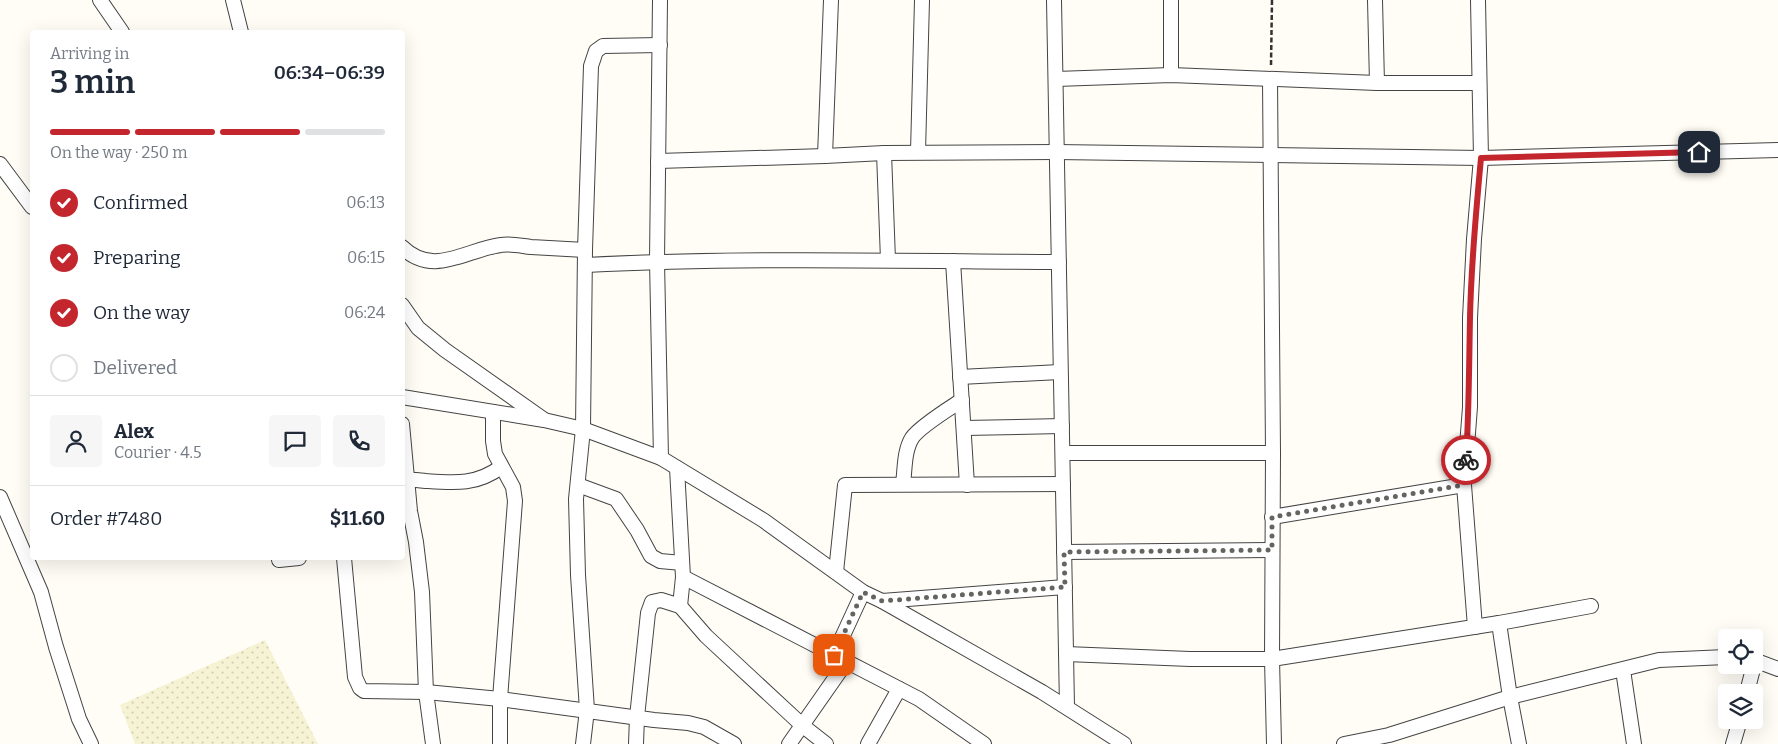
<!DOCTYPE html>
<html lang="en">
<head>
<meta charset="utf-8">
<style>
	body { margin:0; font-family:Bitter,serif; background:#f6f6f7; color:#1f2937; height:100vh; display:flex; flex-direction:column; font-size:19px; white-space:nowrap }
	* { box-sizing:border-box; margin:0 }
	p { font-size:16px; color:#747a83 }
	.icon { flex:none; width:28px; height:28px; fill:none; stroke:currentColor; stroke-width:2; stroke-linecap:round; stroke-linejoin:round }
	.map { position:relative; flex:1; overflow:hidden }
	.sheet { position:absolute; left:30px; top:30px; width:375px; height:530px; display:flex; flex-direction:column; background:#fff; border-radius:5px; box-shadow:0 5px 20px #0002 }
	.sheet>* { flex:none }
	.buttons { position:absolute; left:1718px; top:629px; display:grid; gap:10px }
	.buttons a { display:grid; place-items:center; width:45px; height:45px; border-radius:5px; background:#fff; box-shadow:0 5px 20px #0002; font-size:25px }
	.pin { position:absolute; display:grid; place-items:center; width:42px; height:42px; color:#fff; margin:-21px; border-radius:10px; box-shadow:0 2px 8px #0006 }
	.courier { position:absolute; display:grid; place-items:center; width:50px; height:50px; margin:-25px; border:4px solid #c4262e; border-radius:50%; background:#fff; color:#222; box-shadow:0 1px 6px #0007 }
	.summary em { font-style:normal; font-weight:600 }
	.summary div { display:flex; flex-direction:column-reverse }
	.summary { display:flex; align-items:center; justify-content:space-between; height:85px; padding:0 20px }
	h1 { font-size:32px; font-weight:600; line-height:38px }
	.bar { display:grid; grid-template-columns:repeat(4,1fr); gap:8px 5px; align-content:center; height:60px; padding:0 20px }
	.bar i { height:6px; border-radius:4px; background:#e0e1e3 }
	.bar .active { background:#c4262e }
	.bar p { grid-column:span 4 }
	.line { display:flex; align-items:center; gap:12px; padding:0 20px; border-top:1px solid #e0e1e3 }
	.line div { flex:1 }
	.round { display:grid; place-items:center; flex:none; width:52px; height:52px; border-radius:5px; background:#f6f6f7 }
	ol { padding:0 20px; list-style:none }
	li { display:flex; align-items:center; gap:15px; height:55px }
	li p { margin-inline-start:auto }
	li .icon { padding:5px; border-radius:50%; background:#c4262e; color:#fff; stroke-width:4 }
	li:last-child { color:#747a83 }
	li i { width:28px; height:28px; border:2px solid #e0e1e3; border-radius:50% }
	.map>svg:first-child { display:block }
	.farmland { fill:url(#farmland-dots) }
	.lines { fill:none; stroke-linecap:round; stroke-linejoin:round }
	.street-casing { stroke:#444; stroke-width:16 }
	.path { stroke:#333; stroke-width:2.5; stroke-dasharray:5 2.5; stroke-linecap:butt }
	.street { stroke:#fff; stroke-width:14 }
	.done { stroke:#646461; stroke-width:5; stroke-dasharray:0 9 }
	.route { stroke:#c4262e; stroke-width:6 }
</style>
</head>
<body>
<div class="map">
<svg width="1778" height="744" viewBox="0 0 1778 744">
	<defs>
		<pattern id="farmland-dots" width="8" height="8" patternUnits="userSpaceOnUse" patternTransform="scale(1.25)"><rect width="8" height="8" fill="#f6f3d4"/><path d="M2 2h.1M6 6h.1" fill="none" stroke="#d2cfb5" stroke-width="1.8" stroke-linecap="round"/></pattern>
	</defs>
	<rect width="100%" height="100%" fill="#fffdf5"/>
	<polygon class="farmland" points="265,640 318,744 135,744 120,705"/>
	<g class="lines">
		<defs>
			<g id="street">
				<polyline points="100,0 122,32"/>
				<polyline points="233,0 241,32"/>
				<polyline points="660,0 657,261 661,458"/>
				<polyline points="1054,0 1067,707"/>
				<polyline points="1171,0 1171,75"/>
				<polyline points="1375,0 1377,83"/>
				<polyline points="1056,79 1171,75 1377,83 1479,83"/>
				<polyline points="1270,79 1273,453 1272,659 1274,744"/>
				<polyline points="918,152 922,0"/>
				<polyline points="884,153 888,260"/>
				<polyline points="825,156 831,0"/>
				<polyline points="658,161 825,156 884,153 1056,152 1481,158 1778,150"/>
				<polyline points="0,164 32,207"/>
				<path d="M 402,247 C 433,278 467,249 501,245 C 510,243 522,246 531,247 C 549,248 567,249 585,250"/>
				<polyline points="953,261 967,485"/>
				<path d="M 586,265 C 743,257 901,261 1059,262"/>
				<polyline points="402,305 418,328 445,350 543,419"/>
				<polyline points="960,377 1060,372"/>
				<polyline points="402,397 544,420 583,429 661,458 763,520 863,592 882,601 1042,692 1124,744"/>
				<polyline points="493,412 493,441 495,454 513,487 515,501 500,699 500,744"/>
				<polyline points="402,424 410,511 416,542 422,592 426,692 433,744"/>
				<polyline points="964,428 1062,426"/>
				<polyline points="1063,453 1273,453"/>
				<polyline points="677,468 683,577 680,606"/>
				<path d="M 402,480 C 410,479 418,480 426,481 C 455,483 477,485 501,467"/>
				<path d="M 903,484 C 905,469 904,451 912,438 C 919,427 950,408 962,400"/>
				<polyline points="578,485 616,499 637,530 651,556 660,561 682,563"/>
				<polyline points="0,497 41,592 56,647 79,719 91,744"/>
				<polyline points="1272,517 1464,485"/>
				<polyline points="1064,552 1271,550"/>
				<polyline points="344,558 355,677 360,688 364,691 426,692 500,699 654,720 688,723 704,727 734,744"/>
				<polyline points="279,560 299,558"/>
				<polyline points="836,572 845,485 1063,484"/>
				<polyline points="683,577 919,699 984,744"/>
				<polyline points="882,601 1065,587"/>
				<polyline points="1499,623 1510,697 1519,744"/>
				<polyline points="1475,627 1464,485 1470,407 1470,318 1474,239 1481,158 1478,0"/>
				<polyline points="1066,654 1190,659 1272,659 1499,623 1591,606"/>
				<polyline points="834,655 863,592"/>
				<polyline points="1754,660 1778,669"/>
				<polyline points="1623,670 1634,744"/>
				<polyline points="1747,692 1754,665"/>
				<polyline points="583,744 587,710 578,575 576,499 583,429 585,250 591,66 596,51 603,46 660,45"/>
				<polyline points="636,744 637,717 648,613 652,602 661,600 680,606 706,636 803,726 826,744"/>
				<polyline points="789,744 847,661"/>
				<polyline points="868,744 899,689"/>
				<polyline points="1344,744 1389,735 1510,697 1659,660 1726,657"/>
				<polyline points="1733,744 1740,720"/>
			</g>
		</defs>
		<use href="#street" class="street-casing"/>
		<polyline class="path" points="1271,65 1272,0"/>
		<use href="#street" class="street"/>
	</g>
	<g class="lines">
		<polyline class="done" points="834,655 863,592 882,601 1065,587 1064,552 1272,550 1272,517 1464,485 1466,460"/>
		<path class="route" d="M 1466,460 C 1469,413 1469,366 1470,318 C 1471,265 1476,211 1481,158 L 1699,152"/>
	</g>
</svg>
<div class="buttons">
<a><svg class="icon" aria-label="locate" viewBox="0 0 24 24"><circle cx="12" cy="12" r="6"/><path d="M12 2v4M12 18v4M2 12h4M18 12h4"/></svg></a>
<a><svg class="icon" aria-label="layers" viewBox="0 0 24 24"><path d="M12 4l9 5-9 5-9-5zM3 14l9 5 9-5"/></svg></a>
</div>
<div class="pin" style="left:834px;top:655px;background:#ea580c"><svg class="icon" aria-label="bag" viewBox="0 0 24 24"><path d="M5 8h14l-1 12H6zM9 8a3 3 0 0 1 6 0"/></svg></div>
<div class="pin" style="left:1699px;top:152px;background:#1f2937"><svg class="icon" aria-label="home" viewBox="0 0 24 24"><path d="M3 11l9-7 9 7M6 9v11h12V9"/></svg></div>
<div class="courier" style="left:1466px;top:460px"><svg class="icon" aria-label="bike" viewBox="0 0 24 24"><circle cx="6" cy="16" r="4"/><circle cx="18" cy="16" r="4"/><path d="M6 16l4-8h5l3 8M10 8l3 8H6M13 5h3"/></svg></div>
<section class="sheet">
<div class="summary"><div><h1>3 min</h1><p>Arriving in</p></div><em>06:34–06:39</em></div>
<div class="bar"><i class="active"></i><i class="active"></i><i class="active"></i><i></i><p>On the way · 250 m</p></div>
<ol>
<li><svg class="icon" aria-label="check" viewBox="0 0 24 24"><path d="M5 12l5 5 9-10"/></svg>Confirmed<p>06:13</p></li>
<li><svg class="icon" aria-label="check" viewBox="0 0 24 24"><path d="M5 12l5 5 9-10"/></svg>Preparing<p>06:15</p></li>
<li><svg class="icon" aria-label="check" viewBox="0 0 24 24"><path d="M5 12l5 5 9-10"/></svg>On the way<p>06:24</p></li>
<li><i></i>Delivered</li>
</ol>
<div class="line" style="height:90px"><a class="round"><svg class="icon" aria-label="person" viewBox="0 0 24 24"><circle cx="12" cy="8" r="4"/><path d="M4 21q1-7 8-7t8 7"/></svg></a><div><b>Alex</b><p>Courier · 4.5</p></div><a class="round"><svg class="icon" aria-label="chat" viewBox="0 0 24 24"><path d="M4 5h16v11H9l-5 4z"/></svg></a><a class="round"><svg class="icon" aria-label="phone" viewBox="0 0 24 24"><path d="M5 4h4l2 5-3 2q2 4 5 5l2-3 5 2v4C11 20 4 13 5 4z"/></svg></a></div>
<div class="line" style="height:65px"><div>Order #7480</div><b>$11.60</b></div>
</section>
</div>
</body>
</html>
